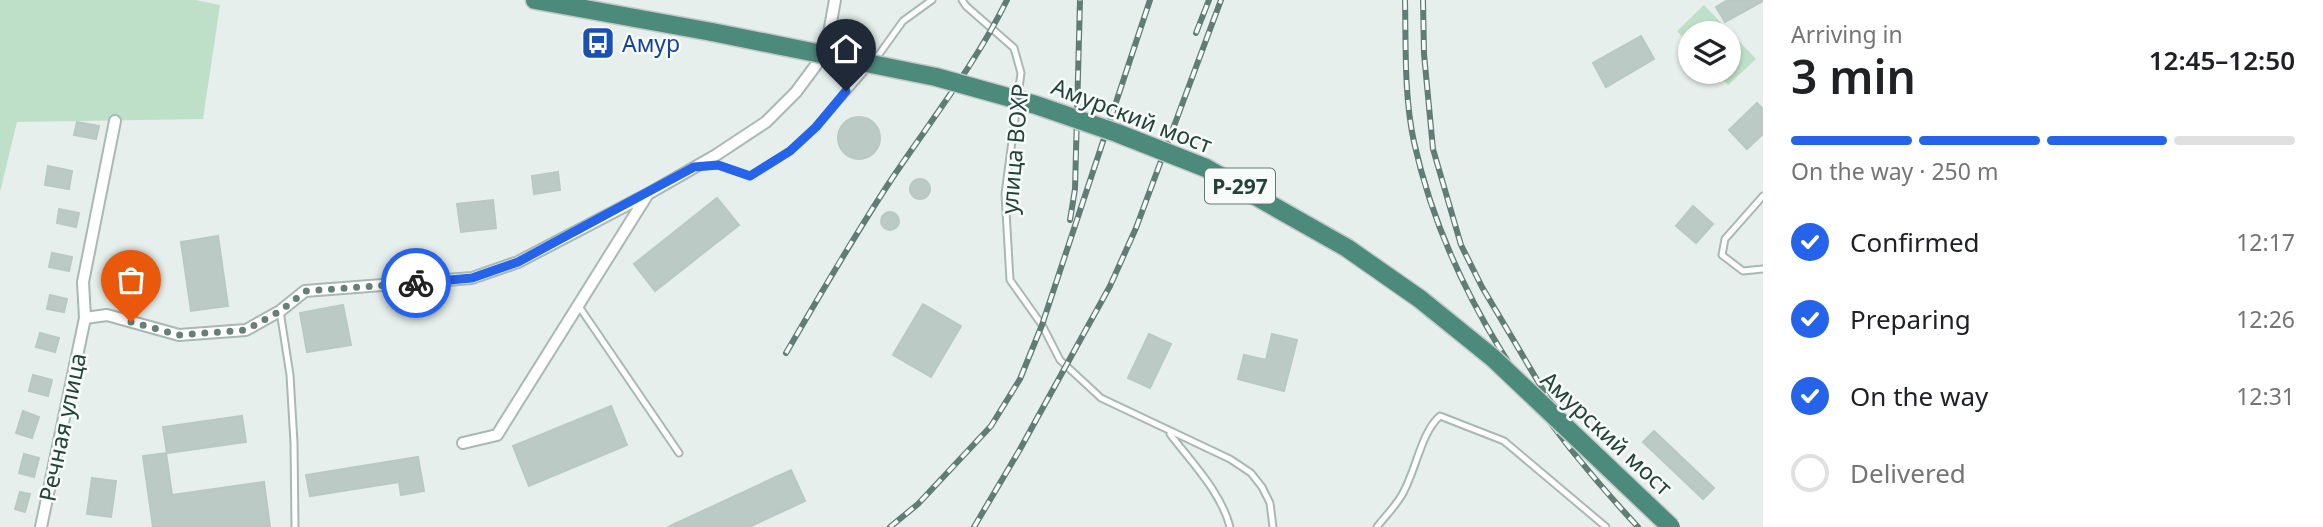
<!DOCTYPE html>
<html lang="en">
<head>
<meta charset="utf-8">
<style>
	body { margin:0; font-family:"Noto Sans",sans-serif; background:#f6f6f6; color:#202124; height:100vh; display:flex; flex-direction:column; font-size:26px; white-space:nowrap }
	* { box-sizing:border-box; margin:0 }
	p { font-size:23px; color:#757577 }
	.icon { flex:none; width:38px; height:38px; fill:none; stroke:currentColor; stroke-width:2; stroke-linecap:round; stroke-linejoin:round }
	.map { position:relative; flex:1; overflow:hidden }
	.drawer { display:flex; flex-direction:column; background:#fff; width:560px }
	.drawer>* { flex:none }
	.tools { position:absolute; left:1678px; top:21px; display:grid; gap:14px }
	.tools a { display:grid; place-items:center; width:63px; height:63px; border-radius:50%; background:#fff; box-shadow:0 2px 5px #0004; font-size:35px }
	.pin { position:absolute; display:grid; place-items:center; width:60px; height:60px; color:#fff; margin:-72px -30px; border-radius:50% 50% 50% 0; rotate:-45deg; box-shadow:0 0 7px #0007 }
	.pin .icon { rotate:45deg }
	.courier { position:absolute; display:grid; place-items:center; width:70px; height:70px; margin:-35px; border:5px solid #2563eb; border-radius:50%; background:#fff; color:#222; box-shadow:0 2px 9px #0007 }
	.summary em { font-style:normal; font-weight:600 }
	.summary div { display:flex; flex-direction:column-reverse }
	.summary { display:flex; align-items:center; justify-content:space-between; height:119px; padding:0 28px }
	h1 { font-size:46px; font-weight:600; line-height:52px }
	.bar { display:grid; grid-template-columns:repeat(4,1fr); gap:10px 7px; align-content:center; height:84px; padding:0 28px }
	.bar i { height:9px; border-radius:5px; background:#e0e0e0 }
	.bar .on { background:#2563eb }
	.bar p { grid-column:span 4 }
	ol { padding:0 28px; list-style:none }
	li { display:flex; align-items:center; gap:21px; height:77px }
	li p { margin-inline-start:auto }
	li .icon { padding:7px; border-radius:50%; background:#2563eb; color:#fff; stroke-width:4 }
	li:last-child { color:#757577 }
	li i { width:38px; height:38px; border:4px solid #e0e0e0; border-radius:50% }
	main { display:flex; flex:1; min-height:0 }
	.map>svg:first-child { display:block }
	.green { fill:#bfe0c8 }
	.building { fill:#bbcac4; stroke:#b8c9c2; stroke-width:2 }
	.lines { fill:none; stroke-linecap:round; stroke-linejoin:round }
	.service-casing { stroke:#a8b8b2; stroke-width:9 }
	.minor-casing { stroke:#a8b8b2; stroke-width:14 }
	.trunk-casing { stroke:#c2cac8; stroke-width:21 }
	.service { stroke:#fff; stroke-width:5 }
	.minor { stroke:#fff; stroke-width:10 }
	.trunk { stroke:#4c8a7c; stroke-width:18 }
	.rail-casing { stroke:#5f7d75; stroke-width:6 }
	.rail { stroke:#f7fbf9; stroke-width:3.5; stroke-dasharray:10; stroke-linecap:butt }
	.trunk-bridge-casing { stroke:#c2cac8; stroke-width:21; stroke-linecap:butt }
	.trunk-bridge { stroke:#4c8a7c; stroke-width:18 }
	.done { stroke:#687f78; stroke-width:7; stroke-dasharray:0 12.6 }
	.route { stroke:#2563eb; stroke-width:9 }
	.labels { text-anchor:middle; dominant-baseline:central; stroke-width:5; stroke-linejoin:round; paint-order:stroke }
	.shield { fill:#f7fbf9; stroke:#637a73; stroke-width:2 }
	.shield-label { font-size:21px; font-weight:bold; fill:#24423a }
	.transit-label { font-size:23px; fill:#164399; stroke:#f7fbf9; text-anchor:start }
	.street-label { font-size:23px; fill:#24423a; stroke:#f7fbf9 }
</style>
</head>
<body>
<main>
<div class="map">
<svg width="1763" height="527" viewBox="0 0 1763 527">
	<rect width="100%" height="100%" fill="#e6efeb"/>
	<g class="green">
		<polygon points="0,0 195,0 220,5 203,119 17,122 0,192"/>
		<polygon points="1704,5 1756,59 1728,85 1716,72 1729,72 1729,33 1690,33 1690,45 1677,31"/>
	</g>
	<g class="building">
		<polygon points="1728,0 1763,0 1763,1 1725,22 1716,7"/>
		<polygon points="1641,36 1654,59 1606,87 1593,63"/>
		<polygon points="1757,103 1763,109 1763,134 1747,149 1729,130"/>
		<circle cx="859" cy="138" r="21"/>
		<polygon points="77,122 99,126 96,139 74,135"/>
		<polygon points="48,166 72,171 69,189 45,185"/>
		<polygon points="558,172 560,190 534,194 532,176"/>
		<circle cx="920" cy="189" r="10"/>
		<polygon points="717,198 739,225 655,291 634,264"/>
		<polygon points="493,200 496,228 461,232 457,204"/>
		<polygon points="1693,206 1713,224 1696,243 1676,226"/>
		<polygon points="59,209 79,213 76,227 57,223"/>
		<circle cx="890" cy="221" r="9"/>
		<polygon points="218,236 228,306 191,311 181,242"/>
		<polygon points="52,253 72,257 69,271 49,267"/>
		<polygon points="50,295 67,299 64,312 47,309"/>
		<polygon points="923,304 961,326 931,377 893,355"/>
		<polygon points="343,305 351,345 307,352 300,313"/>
		<polygon points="40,333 59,338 55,352 36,347"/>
		<polygon points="1149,334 1171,344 1150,388 1128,378"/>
		<polygon points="1272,334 1297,340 1284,391 1238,379 1244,355 1266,360"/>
		<polygon points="33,375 52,380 48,396 29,391"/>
		<polygon points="611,406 627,445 529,486 513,446"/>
		<polygon points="23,411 39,417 32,438 16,433"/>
		<polygon points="242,416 246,442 167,453 163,427"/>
		<polygon points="1654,431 1714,488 1703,499 1643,442"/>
		<polygon points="166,453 172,495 264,482 270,527 153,527 143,456"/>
		<polygon points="24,454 39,458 34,477 19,473"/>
		<polygon points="418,457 424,491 401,495 399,482 310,496 306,475"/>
		<polygon points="791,470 805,501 749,527 668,527"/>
		<polygon points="92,478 116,481 111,517 87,514"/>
		<polygon points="20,492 30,494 25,512 15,509"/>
	</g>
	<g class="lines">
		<defs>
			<g id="service">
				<polyline points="962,0 966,6 1014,48 1021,73 1005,194 1010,280 1042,325 1060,360 1101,398 1230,459 1251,473 1262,487 1270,503 1273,527"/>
				<polyline points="875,60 903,21 932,0"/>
				<polyline points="703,166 718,165 750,176 790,151 816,127 868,67"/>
				<polyline points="1763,196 1725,239 1722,255 1743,271 1763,269"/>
				<polyline points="578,305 679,453"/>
				<polyline points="280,311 290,375 294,443 295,527"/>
				<path d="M 1170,434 C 1192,463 1221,492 1230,527"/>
				<path d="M 1377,527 C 1386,515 1398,504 1404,491 C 1416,469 1422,431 1440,416 L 1504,441 L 1606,527"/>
			</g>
			<g id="minor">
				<polyline points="85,318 107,315 179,335 246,330 280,311 305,291 472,278 518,262 648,194 716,155 766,122 796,92 816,65 829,33 835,0"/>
				<polyline points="463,443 497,435 646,197"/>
				<polyline points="41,527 85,318 83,282 115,121"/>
			</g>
			<polyline id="trunk" points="535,0 712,32"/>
		</defs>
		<use href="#service" class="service-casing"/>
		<use href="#minor" class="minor-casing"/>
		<use href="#trunk" class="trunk-casing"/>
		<use href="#service" class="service"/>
		<use href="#minor" class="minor"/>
		<use href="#trunk" class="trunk"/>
		<defs>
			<g id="rail">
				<path d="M 1405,0 C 1406,47 1404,96 1414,142 C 1447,291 1536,417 1638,527"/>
				<polyline points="1423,0 1424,54 1433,149 1461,245 1482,287 1549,400 1664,527"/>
				<polyline points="1196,33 1209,0"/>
				<polyline points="1070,220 1075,189 1080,0"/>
				<path d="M 786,353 C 820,295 854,236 891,180 C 931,120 975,65 1007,0"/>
				<polyline points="890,527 918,504 991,426 1020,379 1042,325 1150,0"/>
				<polyline points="974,527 1019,451 1110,286 1136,228 1221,0"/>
			</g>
		</defs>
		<use href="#rail" class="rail-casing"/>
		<use href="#rail" class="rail"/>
		<defs>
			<polyline id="trunk-bridge" points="712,32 936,77 1036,105 1117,133 1206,168 1347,248 1420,299 1493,358 1671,527"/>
		</defs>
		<use href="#trunk-bridge" class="trunk-bridge-casing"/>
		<use href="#trunk-bridge" class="trunk-bridge"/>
	</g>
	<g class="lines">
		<polyline class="done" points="131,322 179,335 246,330 280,311 306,291 416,283"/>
		<polyline class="route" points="416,283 472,278 518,262 694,167 718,165 750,176 790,151 816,127 846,91"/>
	</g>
	<defs>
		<symbol id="bus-square" viewBox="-11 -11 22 22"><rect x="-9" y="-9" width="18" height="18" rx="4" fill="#1a4fb4" stroke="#f7fbf9"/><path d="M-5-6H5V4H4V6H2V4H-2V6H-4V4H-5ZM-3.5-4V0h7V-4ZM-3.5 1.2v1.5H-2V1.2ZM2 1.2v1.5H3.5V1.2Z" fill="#fff"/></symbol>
	</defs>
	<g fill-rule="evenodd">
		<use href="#bus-square" x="579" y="24" width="38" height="38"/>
	</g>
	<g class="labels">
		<rect class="shield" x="1205" y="168.5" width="70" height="35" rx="5"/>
		<g class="shield-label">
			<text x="1240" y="186">Р-297</text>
		</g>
		<g class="transit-label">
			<text x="622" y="43">Амур</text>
		</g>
		<g class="street-label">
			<text transform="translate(1132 115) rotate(21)">Амурский мост</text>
			<text transform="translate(1014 149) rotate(-85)">улица ВОХР</text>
			<text transform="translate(62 427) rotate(-78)">Речная улица</text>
			<text transform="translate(1607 433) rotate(43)">Амурский мост</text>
		</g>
	</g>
</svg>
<div class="tools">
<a><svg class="icon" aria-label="layers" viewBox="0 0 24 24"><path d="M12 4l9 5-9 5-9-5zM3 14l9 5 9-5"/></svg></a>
</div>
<div class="pin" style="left:131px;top:322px;background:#ea580c"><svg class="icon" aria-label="bag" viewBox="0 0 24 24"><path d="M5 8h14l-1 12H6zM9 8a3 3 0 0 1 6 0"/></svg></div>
<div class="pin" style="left:846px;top:91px;background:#1f2937"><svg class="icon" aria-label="home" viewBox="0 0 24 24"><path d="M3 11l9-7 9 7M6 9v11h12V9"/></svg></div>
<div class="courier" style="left:416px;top:283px"><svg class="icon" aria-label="bike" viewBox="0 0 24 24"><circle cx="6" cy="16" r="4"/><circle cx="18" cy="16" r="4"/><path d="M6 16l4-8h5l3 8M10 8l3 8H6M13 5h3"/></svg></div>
</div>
<section class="drawer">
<div class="summary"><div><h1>3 min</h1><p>Arriving in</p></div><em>12:45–12:50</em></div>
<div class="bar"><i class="on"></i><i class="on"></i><i class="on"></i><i></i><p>On the way · 250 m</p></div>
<ol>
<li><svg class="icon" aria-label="check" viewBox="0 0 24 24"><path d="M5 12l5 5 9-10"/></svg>Confirmed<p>12:17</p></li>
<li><svg class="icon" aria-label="check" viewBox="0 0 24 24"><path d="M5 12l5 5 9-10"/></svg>Preparing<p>12:26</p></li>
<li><svg class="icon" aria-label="check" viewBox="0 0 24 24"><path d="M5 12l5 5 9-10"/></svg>On the way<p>12:31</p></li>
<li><i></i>Delivered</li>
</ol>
</section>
</main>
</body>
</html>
